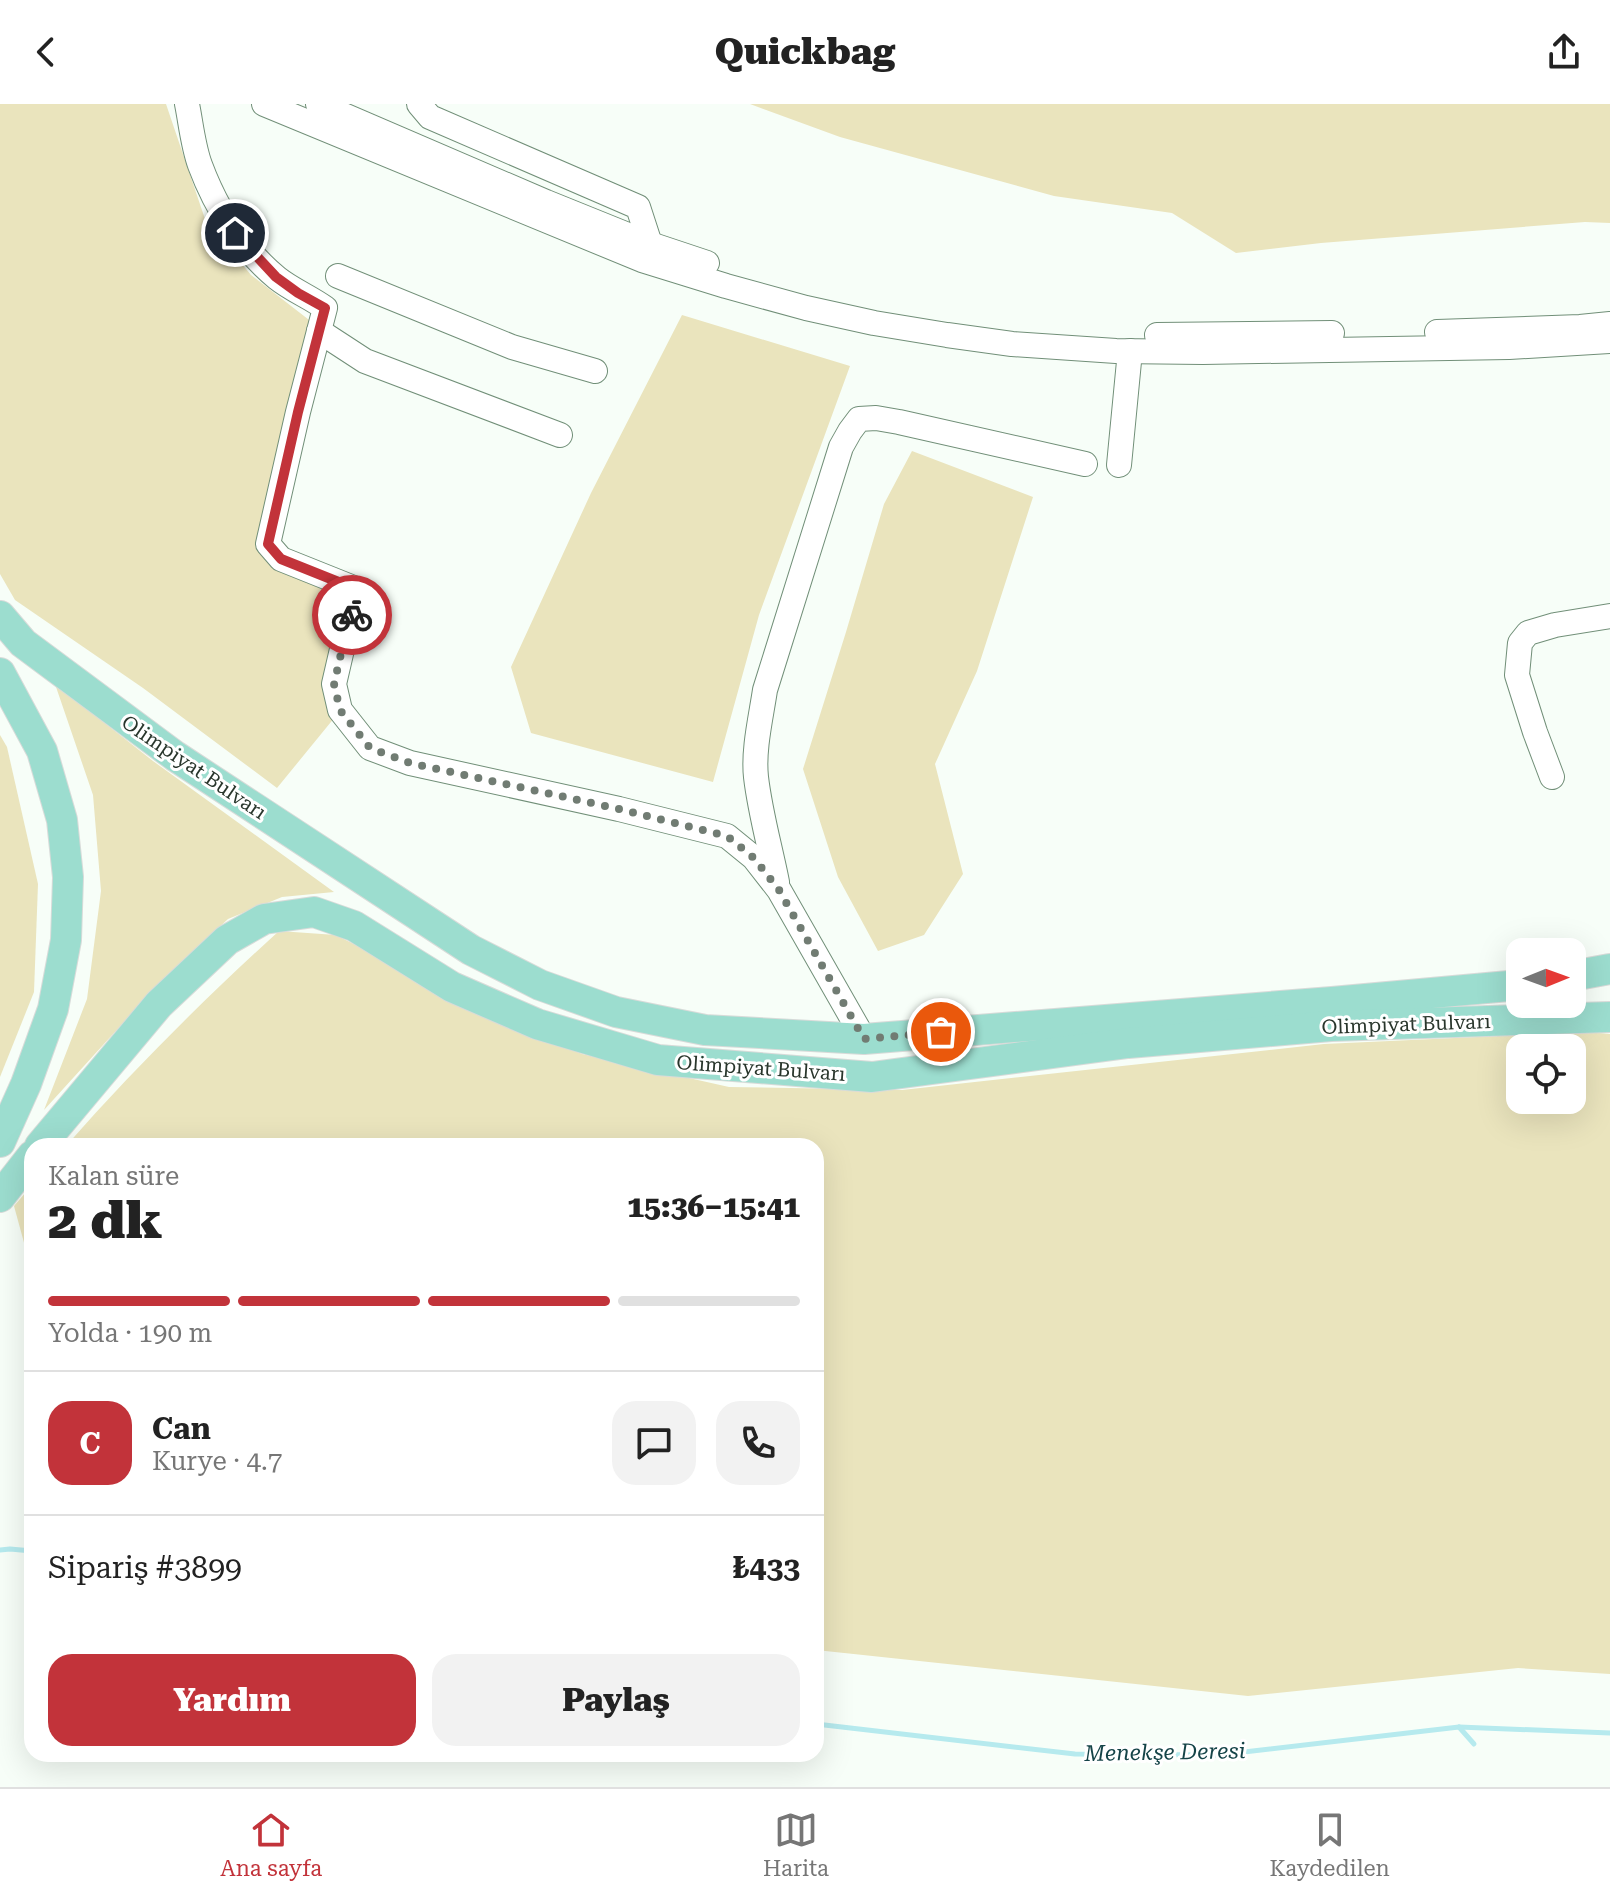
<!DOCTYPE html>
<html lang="tr">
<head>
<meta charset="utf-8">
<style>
	body { margin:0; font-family:"Roboto Serif",serif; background:#f2f2f2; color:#222; height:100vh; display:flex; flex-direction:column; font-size:30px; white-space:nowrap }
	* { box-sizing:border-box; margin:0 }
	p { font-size:26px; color:#767676 }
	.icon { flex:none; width:44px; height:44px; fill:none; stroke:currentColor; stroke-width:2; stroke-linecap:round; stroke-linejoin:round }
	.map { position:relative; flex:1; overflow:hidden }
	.sheet { position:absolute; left:24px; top:1034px; width:800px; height:624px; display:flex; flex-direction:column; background:#fff; border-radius:24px; box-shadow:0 8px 32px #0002 }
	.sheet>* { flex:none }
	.needle { width:52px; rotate:89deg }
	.fabs { position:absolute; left:1506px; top:834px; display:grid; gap:16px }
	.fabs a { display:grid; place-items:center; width:80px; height:80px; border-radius:16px; background:#fff; box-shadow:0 8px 32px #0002; font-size:40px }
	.pin { position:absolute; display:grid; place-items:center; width:68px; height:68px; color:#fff; margin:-34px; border:4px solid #fff; border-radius:50%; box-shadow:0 2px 8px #0007 }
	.courier { position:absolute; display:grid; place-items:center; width:80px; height:80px; margin:-40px; border:6px solid #c2333a; border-radius:50%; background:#fff; color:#222; box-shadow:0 2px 10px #0007 }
	.head em { font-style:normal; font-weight:800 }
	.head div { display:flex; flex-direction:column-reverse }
	.head { display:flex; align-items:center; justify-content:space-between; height:136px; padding:0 24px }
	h1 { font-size:52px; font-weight:800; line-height:60px }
	.bar { display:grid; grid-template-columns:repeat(4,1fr); gap:12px 8px; align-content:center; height:96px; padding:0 24px }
	.bar i { height:10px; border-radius:6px; background:#e0e0e0 }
	.bar .on { background:#c2333a }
	.bar p { grid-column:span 4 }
	.line { display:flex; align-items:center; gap:20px; padding:0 24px; border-top:2px solid #e0e0e0 }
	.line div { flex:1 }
	.round { display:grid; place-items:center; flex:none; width:84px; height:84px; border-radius:24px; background:#f2f2f2 }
	.primary-button { display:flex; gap:16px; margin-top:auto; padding:16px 24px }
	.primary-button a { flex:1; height:92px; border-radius:24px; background:#c2333a; color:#fff; font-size:32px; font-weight:800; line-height:92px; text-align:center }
	.primary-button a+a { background:#f2f2f2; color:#222 }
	header { display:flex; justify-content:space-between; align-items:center; height:104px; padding:0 24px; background:#fff; font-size:36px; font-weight:800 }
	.menu { display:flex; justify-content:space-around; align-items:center; height:112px; border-top:2px solid #e0e0e0; background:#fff; font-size:22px; color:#767676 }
	.menu a { display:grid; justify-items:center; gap:4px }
	.menu .on { color:#c2333a }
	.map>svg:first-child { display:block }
	.green { fill:#eae4bd; fill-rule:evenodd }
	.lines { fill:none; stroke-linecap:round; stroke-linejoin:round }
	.stream { stroke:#b6eaee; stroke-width:5 }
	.minor-casing { stroke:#718f78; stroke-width:26 }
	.major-casing { stroke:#d8dbd9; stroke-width:32 }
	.minor { stroke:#fff; stroke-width:24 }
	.major { stroke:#9cddcf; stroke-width:30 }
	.done { stroke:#717c73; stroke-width:8; stroke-dasharray:0 14.4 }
	.route { stroke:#c2333a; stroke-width:10 }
	.labels { text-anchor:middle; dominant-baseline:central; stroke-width:6; stroke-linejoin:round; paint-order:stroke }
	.street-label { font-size:20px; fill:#29362c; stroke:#fff }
	.water-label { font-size:22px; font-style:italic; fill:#154448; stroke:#fff }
</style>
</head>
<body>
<header><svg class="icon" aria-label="back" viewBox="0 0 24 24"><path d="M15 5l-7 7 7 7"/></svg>Quickbag<svg class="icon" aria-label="share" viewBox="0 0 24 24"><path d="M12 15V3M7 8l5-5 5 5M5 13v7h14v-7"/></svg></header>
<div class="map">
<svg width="1610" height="1683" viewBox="0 0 1610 1683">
	<rect width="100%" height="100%" fill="#f7fef8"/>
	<g class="green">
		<polygon points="0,0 166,0 205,115 251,171 313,219 259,441 346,491 335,613 277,684 143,584 15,496 0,470"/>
		<polygon points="750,0 1610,0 1610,119 1585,118 1321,139 1236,149 1172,109 1054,92 840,33"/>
		<polygon points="682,211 850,262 759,511 713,678 531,629 511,563 591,389"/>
		<polygon points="912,347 1033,393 977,567 935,660 963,770 924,831 878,847 838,773 803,665 846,528 884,400"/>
		<polygon points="55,580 153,657 334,788 282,793 228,815 163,875 44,1006 87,895 101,787 93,691"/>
		<polygon points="0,631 7,643 38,780 34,888 0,973"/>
		<path d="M 279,827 L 336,831 L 408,868 L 582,950 L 729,983 L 902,986 L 1324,940 L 1588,928 L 1610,930 L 1610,1570 L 1518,1564 L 1248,1592 L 816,1546 L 816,1042 L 66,1042 C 133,966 204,895 279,827 ZM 1520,944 L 1572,944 L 1572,996 L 1520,996 Z"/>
		<polygon points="32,1081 32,1168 14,1102"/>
	</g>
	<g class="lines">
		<g class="stream">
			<polyline points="0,1446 10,1445 32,1447"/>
			<polyline points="816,1620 1075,1650 1218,1651 1459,1623 1610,1629"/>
			<polyline points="1459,1623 1474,1640"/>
		</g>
		<defs>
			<g id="minor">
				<path d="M 187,0 C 191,20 193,42 200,61 C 216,104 242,145 277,174 C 292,186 310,193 325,204 L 298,308 L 268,440 L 281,455 L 361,487 L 346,528 L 334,580 L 340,606 L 370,644 L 410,659 L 619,705 L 727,732 L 754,754 L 779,786 L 864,935"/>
				<polyline points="264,0 642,156 726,182 806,204 874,219 947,231 1012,240 1116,247 1203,248 1509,243 1610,237"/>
				<polyline points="318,0 546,98 650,140 707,159"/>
				<polyline points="419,0 430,13 638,103 650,140"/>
				<polyline points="338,172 512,243 595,267"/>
				<polyline points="319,227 365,257 560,331"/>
				<polyline points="1437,228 1580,223 1610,220"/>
				<polyline points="1157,231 1332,229"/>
				<polyline points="1119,361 1130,247"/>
				<polyline points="1552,673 1535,628 1517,571 1520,539 1528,529 1555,521 1610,512"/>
				<path d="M 777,778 C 770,743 760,708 756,673 C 753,646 761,613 765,586 L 841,343 L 850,327 L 859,315 L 876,314 L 899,318 L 1085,360"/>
			</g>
			<g id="major">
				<polyline points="0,512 23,539 175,652 471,846 540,881 616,908 705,926 864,935 1332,898 1520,881"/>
				<polyline points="0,569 42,647 62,716 68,773 66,836 53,905 26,980 0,1038"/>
				<polyline points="1572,872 1610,865"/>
				<polyline points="40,1042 159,900 227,836 264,815 314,808 354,822 452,883 537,920 658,956 872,973 1128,939 1331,922 1610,913"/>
				<polyline points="0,1093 32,1052"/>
			</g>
		</defs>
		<use href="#minor" class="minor-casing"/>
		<use href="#major" class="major-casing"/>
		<use href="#minor" class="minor"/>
		<use href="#major" class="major"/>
	</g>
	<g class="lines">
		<polyline class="done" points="352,511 346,528 334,580 340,606 370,644 410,659 619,705 727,732 754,754 779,786 864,935 941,928"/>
		<polyline class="route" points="235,129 276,173 298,189 325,204 298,308 268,440 281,455 361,487 352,511"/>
	</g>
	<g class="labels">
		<g class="street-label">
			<text transform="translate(194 663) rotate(34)">Olimpiyat Bulvarı</text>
			<text transform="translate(1406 920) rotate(-2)">Olimpiyat Bulvarı</text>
			<text transform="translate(761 964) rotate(4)">Olimpiyat Bulvarı</text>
		</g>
		<g class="water-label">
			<text transform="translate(1165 1648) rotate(-1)">Menekşe Deresi</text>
		</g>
	</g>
</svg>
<div class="fabs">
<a><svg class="needle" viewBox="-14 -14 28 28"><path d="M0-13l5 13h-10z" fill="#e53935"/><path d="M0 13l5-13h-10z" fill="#767676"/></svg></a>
<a><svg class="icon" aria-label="locate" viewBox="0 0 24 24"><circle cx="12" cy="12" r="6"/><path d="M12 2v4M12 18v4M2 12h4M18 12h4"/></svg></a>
</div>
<div class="pin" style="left:941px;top:928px;background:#ea580c"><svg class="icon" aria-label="bag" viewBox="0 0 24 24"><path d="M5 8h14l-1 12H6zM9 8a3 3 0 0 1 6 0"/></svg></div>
<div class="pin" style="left:235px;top:129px;background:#1f2937"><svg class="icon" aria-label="home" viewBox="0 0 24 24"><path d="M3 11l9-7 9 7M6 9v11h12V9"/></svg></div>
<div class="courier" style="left:352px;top:511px"><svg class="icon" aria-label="bike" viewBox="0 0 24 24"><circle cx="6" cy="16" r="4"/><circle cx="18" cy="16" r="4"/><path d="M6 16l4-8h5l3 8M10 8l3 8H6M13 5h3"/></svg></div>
<section class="sheet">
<div class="head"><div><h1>2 dk</h1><p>Kalan süre</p></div><em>15:36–15:41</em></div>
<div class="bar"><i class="on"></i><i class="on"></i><i class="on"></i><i></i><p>Yolda · 190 m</p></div>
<div class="line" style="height:144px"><b class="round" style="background:#c2333a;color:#fff">C</b><div><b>Can</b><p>Kurye · 4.7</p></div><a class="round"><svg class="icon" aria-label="chat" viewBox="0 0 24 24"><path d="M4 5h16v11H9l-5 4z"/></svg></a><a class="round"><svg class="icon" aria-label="phone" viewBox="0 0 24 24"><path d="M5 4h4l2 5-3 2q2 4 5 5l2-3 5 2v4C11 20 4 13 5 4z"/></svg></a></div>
<div class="line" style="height:104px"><div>Sipariş #3899</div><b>₺433</b></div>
<div class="primary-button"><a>Yardım</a><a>Paylaş</a></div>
</section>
</div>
<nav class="menu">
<a class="on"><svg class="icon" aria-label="home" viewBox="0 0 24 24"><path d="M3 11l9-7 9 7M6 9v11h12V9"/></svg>Ana sayfa</a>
<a><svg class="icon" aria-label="map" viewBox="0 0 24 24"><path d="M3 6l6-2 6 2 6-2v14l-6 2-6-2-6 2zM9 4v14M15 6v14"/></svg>Harita</a>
<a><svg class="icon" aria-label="saved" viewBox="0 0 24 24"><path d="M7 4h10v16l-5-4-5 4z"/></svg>Kaydedilen</a>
</nav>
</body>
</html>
